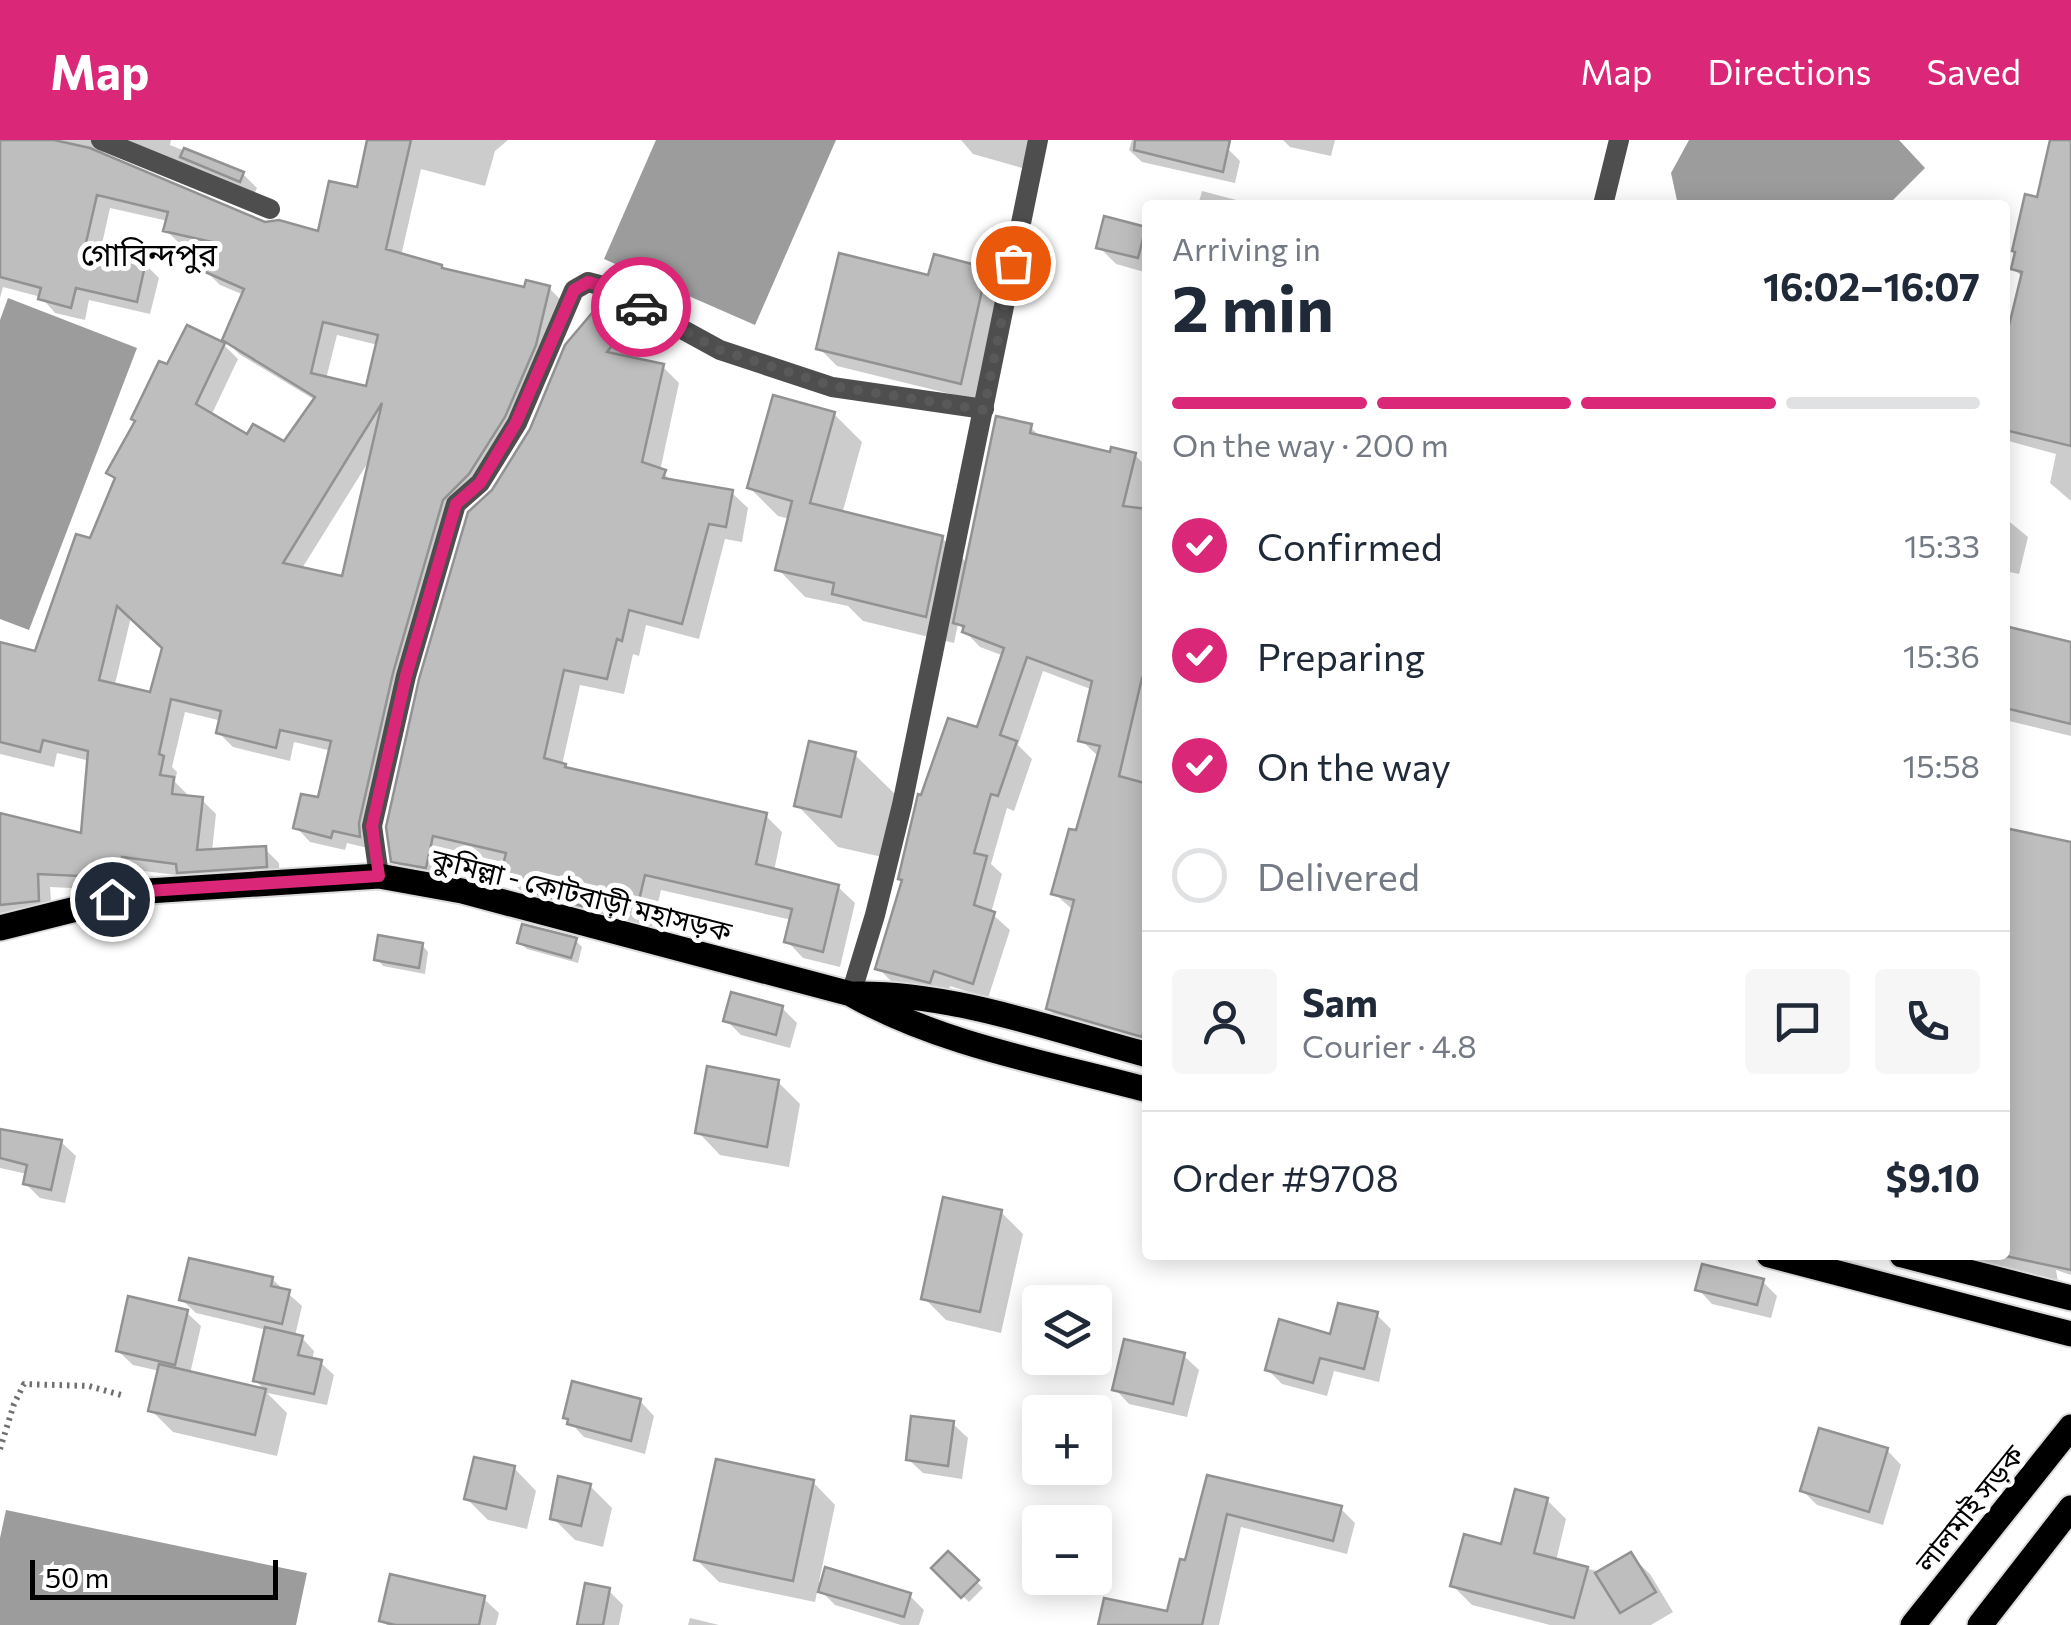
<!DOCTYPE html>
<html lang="en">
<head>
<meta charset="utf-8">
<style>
	body { margin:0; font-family:Commissioner,"Noto Sans Bengali",sans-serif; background:#f6f6f7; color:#1f2937; height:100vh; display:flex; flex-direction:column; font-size:38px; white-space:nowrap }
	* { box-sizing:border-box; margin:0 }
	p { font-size:32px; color:#747a83 }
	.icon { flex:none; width:55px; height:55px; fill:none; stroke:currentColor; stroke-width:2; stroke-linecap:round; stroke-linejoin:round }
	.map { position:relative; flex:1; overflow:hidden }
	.drawer { position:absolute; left:1142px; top:60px; width:868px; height:1060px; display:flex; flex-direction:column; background:#fff; border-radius:10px; box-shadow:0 5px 25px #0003 }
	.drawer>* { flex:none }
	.fabs { position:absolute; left:1022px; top:1145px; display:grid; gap:20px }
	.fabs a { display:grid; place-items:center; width:90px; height:90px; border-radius:10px; background:#fff; box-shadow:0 5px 25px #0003; font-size:50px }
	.scale { position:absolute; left:30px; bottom:25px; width:248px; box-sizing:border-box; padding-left:10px; border:5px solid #000; border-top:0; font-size:28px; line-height:35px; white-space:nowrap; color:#000; -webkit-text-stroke:8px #fff; paint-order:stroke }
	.pin { position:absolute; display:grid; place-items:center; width:85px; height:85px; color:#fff; margin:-42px; border:5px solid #fff; border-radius:50%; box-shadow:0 2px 10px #0007 }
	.courier { position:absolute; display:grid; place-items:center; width:100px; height:100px; margin:-50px; border:8px solid #db2777; border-radius:50%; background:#fff; color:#222; box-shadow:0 2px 12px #0007 }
	.summary em { font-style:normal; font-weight:700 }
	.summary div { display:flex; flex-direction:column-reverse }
	.summary { display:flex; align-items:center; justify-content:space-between; height:170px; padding:0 30px }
	h1 { font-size:65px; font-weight:700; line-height:75px }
	.bar { display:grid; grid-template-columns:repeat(4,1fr); gap:15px 10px; align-content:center; height:120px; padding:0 30px }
	.bar i { height:12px; border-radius:8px; background:#e0e1e3 }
	.bar .selected { background:#db2777 }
	.bar p { grid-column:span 4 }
	.line { display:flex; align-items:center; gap:25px; padding:0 30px; border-top:2px solid #e0e1e3 }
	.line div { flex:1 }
	.round { display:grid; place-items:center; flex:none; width:105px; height:105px; border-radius:10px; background:#f6f6f7 }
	ol { padding:0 30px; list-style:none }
	li { display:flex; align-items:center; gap:30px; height:110px }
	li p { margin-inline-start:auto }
	li .icon { padding:10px; border-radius:50%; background:#db2777; color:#fff; stroke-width:4 }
	li:last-child { color:#747a83 }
	li i { width:55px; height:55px; border:5px solid #e0e1e3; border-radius:50% }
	header { display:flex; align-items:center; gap:60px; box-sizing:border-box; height:140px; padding:0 50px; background:#db2777; color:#fff }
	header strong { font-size:48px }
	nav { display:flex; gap:55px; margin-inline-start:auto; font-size:35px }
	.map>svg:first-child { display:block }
	.water { fill:#9c9c9c }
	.shadow { fill:#0003; fill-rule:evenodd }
	.building { fill:#bebebe; stroke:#929292; stroke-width:2.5; fill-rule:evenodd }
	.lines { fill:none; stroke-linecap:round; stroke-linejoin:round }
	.primary-casing { stroke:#dbdbdb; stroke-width:29 }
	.path { stroke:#707070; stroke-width:6; stroke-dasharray:2.5 5; stroke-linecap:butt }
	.minor { stroke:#4e4e4e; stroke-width:20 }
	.primary { stroke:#000; stroke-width:25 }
	.done { stroke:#595959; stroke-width:10; stroke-dasharray:0 18 }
	.route { stroke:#db2777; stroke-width:12 }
	.labels { text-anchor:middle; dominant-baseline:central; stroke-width:10; stroke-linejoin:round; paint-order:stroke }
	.street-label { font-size:28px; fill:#000; stroke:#fff }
	.quarter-label { font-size:32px; fill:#000; stroke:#fff }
</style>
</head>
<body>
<header>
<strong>Map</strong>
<nav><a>Map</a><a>Directions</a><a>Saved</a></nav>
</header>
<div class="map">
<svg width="2071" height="1485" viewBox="0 0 2071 1485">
	<rect width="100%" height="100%" fill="#fff"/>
	<g class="water">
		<polygon points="656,0 836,0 755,185 604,119"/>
		<polygon points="1689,0 1899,0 1925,28 1888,65 1678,65 1671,33"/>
		<polygon points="8,158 137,208 29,490 0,479 0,180"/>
		<polygon points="6,1370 307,1433 296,1485 0,1485 0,1398"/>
	</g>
	<g class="shadow">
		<path d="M 0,0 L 171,0 L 170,5 L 243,34 L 257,48 L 254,54 L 106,3 L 101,17 L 265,85 L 320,94 L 359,50 L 369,0 L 508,0 L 495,11 L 485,46 L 421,29 L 401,116 L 441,127 L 445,131 L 526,150 L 549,148 L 563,162 L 549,219 L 456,374 L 372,709 L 347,703 L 345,710 L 310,702 L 296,687 L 320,660 L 332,611 L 294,602 L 290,621 L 233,607 L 219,593 L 222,581 L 185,572 L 172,627 L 177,632 L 175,642 L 187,654 L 186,658 L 202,660 L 216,674 L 212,711 L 265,709 L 279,723 L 280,740 L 184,736 L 136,730 L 134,751 L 50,747 L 52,775 L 0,784 L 0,676 L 84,696 L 90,621 L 57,613 L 54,627 L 0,614 L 0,503 L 37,514 L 92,402 L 117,340 L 109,333 L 168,228 L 224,205 L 238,219 L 211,276 L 248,298 L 285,304 L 315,260 L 239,214 L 225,199 L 244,155 L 220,145 L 206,131 L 214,112 L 180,104 L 166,90 L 168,81 L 110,68 L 100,113 L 145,124 L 159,138 L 150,174 L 89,160 L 85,180 L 55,173 L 41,157 L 3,147 L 0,158 ZM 337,195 L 378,205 L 368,249 L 326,239 ZM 372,316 L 344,439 L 301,430 ZM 131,477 L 165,508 L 152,555 L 115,544 Z"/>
		<polygon points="961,0 1030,0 1022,28 973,14"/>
		<polygon points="1132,0 1228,0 1226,7 1240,21 1235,43 1142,22 1129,10"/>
		<polygon points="1283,0 1335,0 1331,16 1290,7"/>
		<polygon points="2052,0 2071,0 2071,361 2050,343 2056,314 2005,300 2005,222 2023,138 2014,129 2039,60"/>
		<polygon points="1202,51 1244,62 1247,65 1198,65"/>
		<polygon points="1106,79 1148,90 1148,133 1116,124 1099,107"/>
		<polygon points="986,130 1004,149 979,261 837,226 819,208"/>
		<polygon points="598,169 641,207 630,219 662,226 679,243 660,331 674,342 731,352 748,368 742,402 725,399 699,499 646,485 639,516 633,514 624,554 580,545 562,625 569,630 766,676 782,692 774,731 838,747 855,763 840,827 803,818 787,801 792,780 661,750 652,788 550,768 535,753 520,750 504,733 506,724 449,711 442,743 410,737 393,720 494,352"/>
		<polygon points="834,274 862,302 842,374 942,398 968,424 1030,287 1042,298 1112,315 1135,315 1148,328 1148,345 1137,387 1148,389 1148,909 1064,884 1048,868 1074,771 1054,753 1078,693 1099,617 1081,600 1093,550 1043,531 1018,605 1032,619 1014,671 1007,668 991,724 1002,734 991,773 1010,790 988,858 950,846 946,858 894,844 878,828 904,742 978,590 1004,516 980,507 958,484 954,503 863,481 848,466 805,457 778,429 790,379 778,376 750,348"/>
		<polygon points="2005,378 2028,397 2019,434 2005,431"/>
		<polygon points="2005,488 2071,505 2071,596 2005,580"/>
		<polygon points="855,615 897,656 882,717 838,707 797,665"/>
		<polygon points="2005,701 2071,705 2071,1135 2056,1130 2058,1142 1917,1115 2005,1115"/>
		<polygon points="575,800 582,807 578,823 527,809 520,803"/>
		<polygon points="422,805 428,812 425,834 383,826 377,819"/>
		<polygon points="782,868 797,883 790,908 741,895 726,880"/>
		<polygon points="778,942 800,964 789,1027 720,1015 698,992"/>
		<polygon points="0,991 61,1002 76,1016 65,1063 40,1058 25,1043 27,1034 0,1028"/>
		<polygon points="1001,1072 1023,1094 1001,1193 946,1180 924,1158"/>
		<polygon points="272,1139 302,1166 295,1196 302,1198 314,1211 312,1221 321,1223 334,1235 327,1265 267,1253 287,1273 277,1316 173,1292 151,1270 160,1231 133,1225 118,1211 186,1172 201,1186 190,1234 267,1252 256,1241 267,1190 196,1173 182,1160"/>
		<polygon points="1762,1141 1777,1156 1771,1178 1712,1164 1698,1149"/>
		<polygon points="1377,1175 1391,1189 1379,1242 1334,1231 1327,1256 1282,1244 1267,1229"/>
		<polygon points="1184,1216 1199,1230 1187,1277 1129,1264 1115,1249"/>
		<polygon points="640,1261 654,1276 645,1314 584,1297 566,1278"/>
		<polygon points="953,1284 968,1298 962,1339 923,1333 908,1319"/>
		<polygon points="1887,1310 1901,1325 1883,1385 1817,1365 1803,1351"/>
		<polygon points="514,1328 536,1351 527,1389 488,1380 466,1358"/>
		<polygon points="1209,1338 1341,1369 1355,1383 1347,1414 1241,1387 1219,1485 1100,1485 1169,1474 1187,1423"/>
		<polygon points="813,1342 835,1365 819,1442 909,1455 924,1470 919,1485 901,1485 835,1465 818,1448 815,1462 719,1442 697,1420"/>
		<polygon points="590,1346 612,1368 603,1407 575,1400 553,1378"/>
		<polygon points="1547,1360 1566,1379 1556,1421 1601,1432 1630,1415 1650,1434 1673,1472 1651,1485 1550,1485 1472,1465 1453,1446 1503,1407"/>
		<polygon points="948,1414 983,1448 969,1462 935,1428"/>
		<polygon points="608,1450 623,1465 619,1485 580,1485"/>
		<polygon points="484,1459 499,1473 496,1485 387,1485 382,1481"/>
		<polygon points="690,1478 719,1485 688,1485"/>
	</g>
	<g class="building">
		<path d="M 0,0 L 54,0 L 90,8 L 265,82 L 279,80 L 318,91 L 329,41 L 357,47 L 367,0 L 411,0 L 386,109 L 442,125 L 442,128 L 524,147 L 526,140 L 550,146 L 536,205 L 505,277 L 469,334 L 443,360 L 393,533 L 359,683 L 360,697 L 333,691 L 331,698 L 293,688 L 301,654 L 318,657 L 331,601 L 280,590 L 276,608 L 216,593 L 221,571 L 171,559 L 159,614 L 164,616 L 160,635 L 174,637 L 172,654 L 203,657 L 197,710 L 266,706 L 267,727 L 177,733 L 176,724 L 122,717 L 121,738 L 38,734 L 39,761 L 0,765 L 0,673 L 81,693 L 88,611 L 43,600 L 40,612 L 0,602 L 0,502 L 35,511 L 76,394 L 90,398 L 115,338 L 106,333 L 135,281 L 131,279 L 159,221 L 167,224 L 187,185 L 225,203 L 196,264 L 247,294 L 253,284 L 284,301 L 315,257 L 222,200 L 244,149 L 203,131 L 216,103 L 163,91 L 168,72 L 97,55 L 85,107 L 146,121 L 137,162 L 76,148 L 71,168 L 38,159 L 41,148 L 0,137 ZM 323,182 L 378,195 L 366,246 L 311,233 ZM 382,263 L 342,436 L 283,423 L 357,303 ZM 117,466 L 162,508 L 150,552 L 99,540 Z"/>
		<polygon points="1135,0 1230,0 1223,32 1134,10"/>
		<polygon points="2050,0 2071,0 2071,306 2005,290 2005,202 2022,132 2011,129 2015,112 2012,111 2025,54 2037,57"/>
		<polygon points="184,8 244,32 240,42 180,17"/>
		<polygon points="1104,76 1146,87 1138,118 1096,108"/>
		<polygon points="839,113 928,135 934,114 987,128 961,244 816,209"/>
		<polygon points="598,166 626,188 607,212 664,224 642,322 666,330 663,338 733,350 726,387 709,384 682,484 629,470 622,501 617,499 607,539 564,530 544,618 566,624 565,627 767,673 756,724 839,745 823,812 784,802 792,769 645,735 636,773 586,762 585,767 531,752 534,741 501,734 506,713 433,696 426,728 391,722 386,687 419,539 468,372 492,350 530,289 565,205"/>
		<polygon points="773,255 835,272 810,363 943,396 926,477 832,454 834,443 775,430 792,361 747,348"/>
		<polygon points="996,276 1032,284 1030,293 1110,312 1111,307 1136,313 1123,366 1148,369 1148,540 1142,538 1119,636 1148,644 1148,874 1142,897 1046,869 1074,760 1051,754 1069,689 1076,690 1100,606 1078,601 1092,541 1027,517 1000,595 1017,601 998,656 991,654 974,713 987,716 974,765 995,772 973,844 934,831 930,843 875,829 902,740 898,739 918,654 921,655 948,578 977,587 1004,508 962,492 964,486 953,483"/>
		<polygon points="2005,486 2071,502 2071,584 2005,568"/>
		<polygon points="809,601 856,612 841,677 794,666"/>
		<polygon points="2005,688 2071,702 2071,1130 2005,1116"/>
		<polygon points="522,784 577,798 571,818 517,803"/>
		<polygon points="378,795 423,803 419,828 374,820"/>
		<polygon points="731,852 783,866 776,895 723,881"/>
		<polygon points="707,926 779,940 767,1007 695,993"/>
		<polygon points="0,989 62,1000 51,1050 23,1044 27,1025 0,1018"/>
		<polygon points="943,1057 1002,1070 980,1172 921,1159"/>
		<polygon points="189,1118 273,1137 271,1146 290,1150 282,1184 179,1160"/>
		<polygon points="1702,1124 1764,1139 1757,1165 1695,1150"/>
		<polygon points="128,1156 188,1170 175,1225 116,1211"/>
		<polygon points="1338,1163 1378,1172 1364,1229 1320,1218 1313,1243 1265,1230 1279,1179 1330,1194"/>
		<polygon points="265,1187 303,1196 298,1215 322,1220 314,1254 253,1241"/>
		<polygon points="1124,1199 1185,1213 1173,1264 1112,1250"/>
		<polygon points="159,1224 266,1249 255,1295 148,1271"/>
		<polygon points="572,1241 641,1259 631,1301 567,1284 568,1279 563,1278"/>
		<polygon points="911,1276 954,1281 948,1326 906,1320"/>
		<polygon points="1819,1288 1888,1308 1869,1372 1800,1351"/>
		<polygon points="474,1317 515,1326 506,1369 464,1359"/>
		<polygon points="716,1319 814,1340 793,1441 694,1420"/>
		<polygon points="1207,1335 1342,1366 1333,1401 1227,1374 1202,1485 1098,1485 1104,1458 1167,1471 1180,1419 1185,1420"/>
		<polygon points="558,1336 591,1344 581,1386 550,1379"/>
		<polygon points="1515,1349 1548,1358 1534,1413 1588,1427 1574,1478 1450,1446 1464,1394 1501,1404"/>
		<polygon points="948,1411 979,1440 961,1458 931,1428"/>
		<polygon points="1631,1412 1656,1452 1620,1473 1595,1433"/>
		<polygon points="825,1427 911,1453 904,1477 818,1452"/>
		<polygon points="390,1434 485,1456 479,1485 395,1485 379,1481"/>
		<polygon points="585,1443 610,1448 603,1485 577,1485"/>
	</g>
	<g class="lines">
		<defs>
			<g id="primary">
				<path d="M 0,788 L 148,751 L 379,736 L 462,751 L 851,854 C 941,905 1048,923 1148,950"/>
				<path d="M 856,854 C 955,853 1053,890 1148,915"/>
				<polyline points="1769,1115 2071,1194"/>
				<polyline points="1902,1115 2071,1158"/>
				<polyline points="1913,1485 2071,1287"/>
				<polyline points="1980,1485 2071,1368"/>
			</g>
		</defs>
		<use href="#primary" class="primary-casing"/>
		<polyline class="path" points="0,1309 14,1264 24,1244 89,1246 121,1255"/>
		<g class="minor">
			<polyline points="101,0 270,69"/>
			<polyline points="1603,65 1619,0"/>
			<polyline points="379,736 372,686 406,536 456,364 480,343 517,283 574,150 588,142 603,146 720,210 832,247 984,269"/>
			<polyline points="851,854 875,775 902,665 1038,0"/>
		</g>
		<use href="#primary" class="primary"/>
	</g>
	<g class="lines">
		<polyline class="done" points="641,167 720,210 832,246 984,270 1013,123"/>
		<polyline class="route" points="112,759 148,751 379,736 372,686 406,536 456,364 480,343 516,283 574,150 588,142 603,146 641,167"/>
	</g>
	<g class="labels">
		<g class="street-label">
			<text transform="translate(582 754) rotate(14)">কুমিল্লা - কোটবাড়ী মহাসড়ক</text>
			<text transform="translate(1969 1368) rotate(-51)">লালমাই সড়ক</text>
		</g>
		<g class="quarter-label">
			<text x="149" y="113">গোবিন্দপুর</text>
		</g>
	</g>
</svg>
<div class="fabs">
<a><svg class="icon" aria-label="layers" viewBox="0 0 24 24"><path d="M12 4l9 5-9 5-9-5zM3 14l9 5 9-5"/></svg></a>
<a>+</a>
<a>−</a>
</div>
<div class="scale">50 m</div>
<div class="pin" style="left:1013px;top:123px;background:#ea580c"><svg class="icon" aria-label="bag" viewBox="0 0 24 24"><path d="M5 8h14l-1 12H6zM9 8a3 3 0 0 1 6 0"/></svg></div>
<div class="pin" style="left:112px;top:759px;background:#1f2937"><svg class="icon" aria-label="home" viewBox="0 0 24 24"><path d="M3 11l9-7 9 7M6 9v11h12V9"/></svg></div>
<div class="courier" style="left:641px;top:167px"><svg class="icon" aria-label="car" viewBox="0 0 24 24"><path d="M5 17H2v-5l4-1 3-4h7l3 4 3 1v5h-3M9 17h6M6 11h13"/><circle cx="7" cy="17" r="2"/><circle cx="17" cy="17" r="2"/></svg></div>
<section class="drawer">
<div class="summary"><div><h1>2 min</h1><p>Arriving in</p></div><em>16:02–16:07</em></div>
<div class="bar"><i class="selected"></i><i class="selected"></i><i class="selected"></i><i></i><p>On the way · 200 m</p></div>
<ol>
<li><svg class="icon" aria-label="check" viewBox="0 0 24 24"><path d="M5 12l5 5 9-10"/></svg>Confirmed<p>15:33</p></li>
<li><svg class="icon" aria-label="check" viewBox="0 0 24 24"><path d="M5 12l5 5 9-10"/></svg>Preparing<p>15:36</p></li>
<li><svg class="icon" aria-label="check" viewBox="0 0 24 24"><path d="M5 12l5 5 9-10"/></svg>On the way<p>15:58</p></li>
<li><i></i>Delivered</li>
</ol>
<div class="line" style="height:180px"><a class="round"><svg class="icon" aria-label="person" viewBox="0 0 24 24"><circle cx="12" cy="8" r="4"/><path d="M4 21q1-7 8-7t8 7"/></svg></a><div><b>Sam</b><p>Courier · 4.8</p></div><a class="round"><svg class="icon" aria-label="chat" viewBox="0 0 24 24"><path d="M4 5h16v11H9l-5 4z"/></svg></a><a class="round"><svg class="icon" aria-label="phone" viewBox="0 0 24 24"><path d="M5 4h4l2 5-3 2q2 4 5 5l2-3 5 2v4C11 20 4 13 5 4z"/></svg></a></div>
<div class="line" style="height:130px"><div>Order #9708</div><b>$9.10</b></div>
</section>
</div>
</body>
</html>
